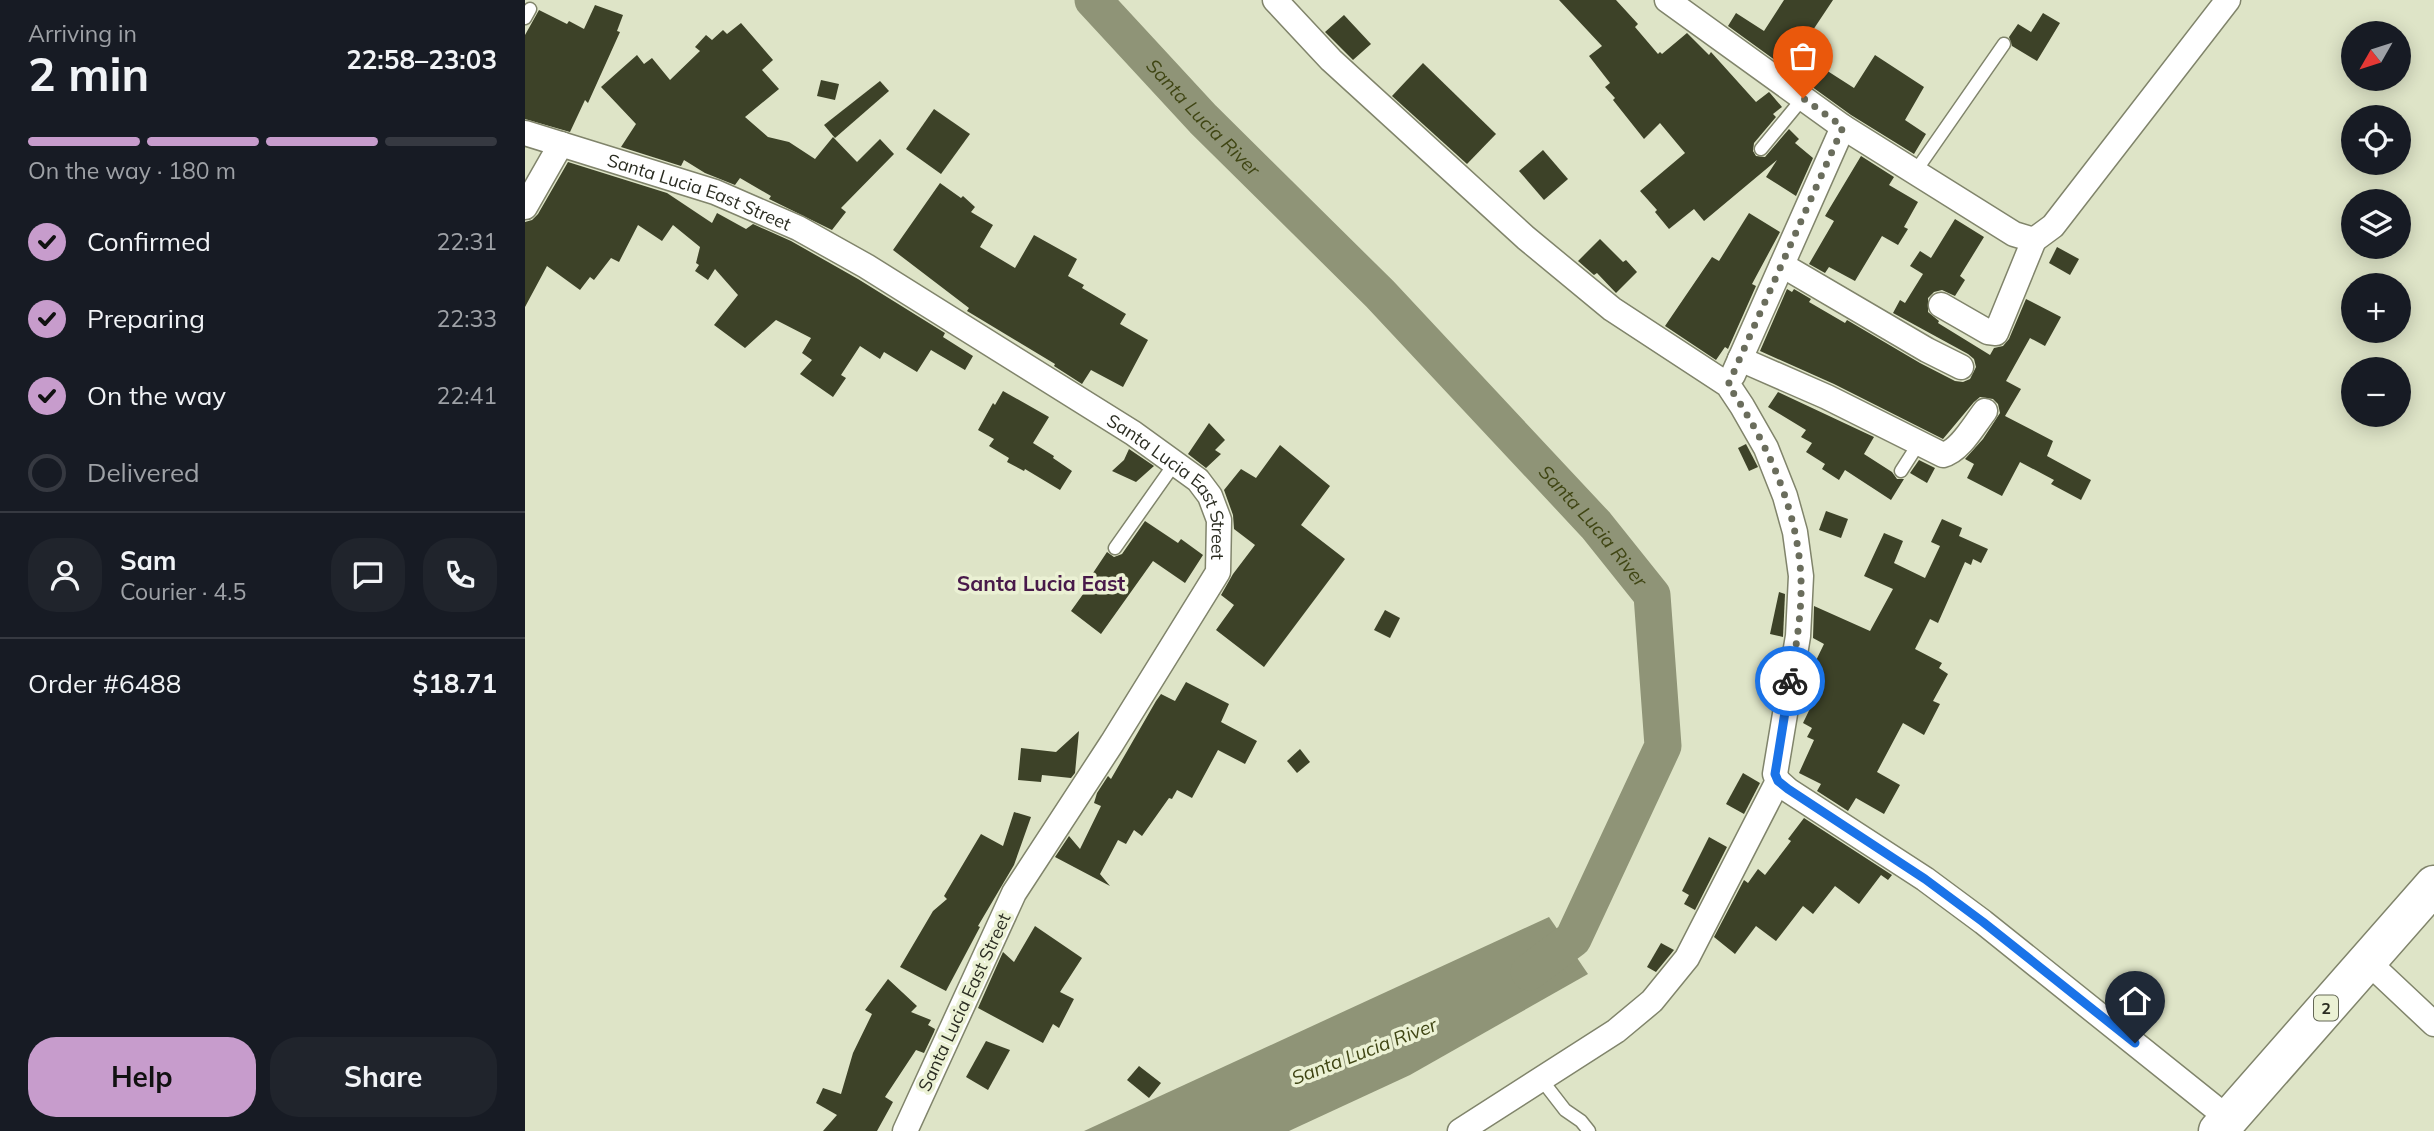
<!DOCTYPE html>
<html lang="en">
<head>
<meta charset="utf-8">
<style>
	body { margin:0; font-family:Mulish,sans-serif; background:#20242c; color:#f1f3f6; height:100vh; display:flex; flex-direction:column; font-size:26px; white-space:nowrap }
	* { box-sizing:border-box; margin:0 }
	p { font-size:23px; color:#9ea1a6 }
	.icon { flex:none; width:38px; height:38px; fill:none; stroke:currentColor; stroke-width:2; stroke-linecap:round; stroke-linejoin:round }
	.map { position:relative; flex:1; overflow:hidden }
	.sheet { display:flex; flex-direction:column; background:#171b24; width:525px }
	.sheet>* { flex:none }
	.needle { width:46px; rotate:231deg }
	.controls { position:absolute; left:1816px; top:21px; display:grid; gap:14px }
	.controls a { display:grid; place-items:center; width:70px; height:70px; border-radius:50%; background:#171b24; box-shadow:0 4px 18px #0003; font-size:35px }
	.pin { position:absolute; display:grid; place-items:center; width:60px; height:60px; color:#fff; margin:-72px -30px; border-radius:50% 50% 50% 0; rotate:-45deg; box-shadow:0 0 7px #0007 }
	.pin .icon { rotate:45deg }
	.courier { position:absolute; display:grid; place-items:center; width:70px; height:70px; margin:-35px; border:5px solid #1a73e8; border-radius:50%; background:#fff; color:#222; box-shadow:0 2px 9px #0007 }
	.headline em { font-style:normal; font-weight:700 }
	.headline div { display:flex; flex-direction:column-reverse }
	.headline { display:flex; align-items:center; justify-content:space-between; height:119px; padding:0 28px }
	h1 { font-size:46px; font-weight:700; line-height:52px }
	.bar { display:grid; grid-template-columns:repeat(4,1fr); gap:10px 7px; align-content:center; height:84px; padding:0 28px }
	.bar i { height:9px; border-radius:5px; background:#363941 }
	.bar .on { background:#c79ccc }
	.bar p { grid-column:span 4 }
	.line { display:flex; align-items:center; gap:18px; padding:0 28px; border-top:2px solid #363941 }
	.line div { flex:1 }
	.round { display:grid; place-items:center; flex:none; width:74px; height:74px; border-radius:28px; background:#20242c }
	ol { padding:0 28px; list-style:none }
	li { display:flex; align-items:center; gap:21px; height:77px }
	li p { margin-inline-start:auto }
	li .icon { padding:7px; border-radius:50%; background:#c79ccc; color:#111; stroke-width:4 }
	li:last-child { color:#9ea1a6 }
	li i { width:38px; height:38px; border:4px solid #363941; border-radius:50% }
	.button { display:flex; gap:14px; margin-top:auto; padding:14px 28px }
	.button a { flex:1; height:80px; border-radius:28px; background:#c79ccc; color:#111; font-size:28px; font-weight:700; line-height:80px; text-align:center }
	.button a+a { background:#20242c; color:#f1f3f6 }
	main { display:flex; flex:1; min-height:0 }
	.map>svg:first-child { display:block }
	.water { fill:#8f9477 }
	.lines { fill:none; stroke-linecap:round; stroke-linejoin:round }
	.river { stroke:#8f9477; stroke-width:37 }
	.building { fill:#3d4228 }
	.service-casing { stroke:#80846b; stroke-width:15 }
	.minor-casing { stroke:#80846b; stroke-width:27 }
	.trunk-casing { stroke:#80846b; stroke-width:41 }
	.service { stroke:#fff; stroke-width:12 }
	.minor { stroke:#fff; stroke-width:24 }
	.trunk { stroke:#fff; stroke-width:38 }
	.done { stroke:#6a6d5c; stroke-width:7; stroke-dasharray:0 12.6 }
	.route { stroke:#1a73e8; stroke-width:9 }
	.labels { text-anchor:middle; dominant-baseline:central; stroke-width:7; stroke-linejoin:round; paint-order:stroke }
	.shield { fill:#ebf1d4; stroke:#656857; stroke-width:2 }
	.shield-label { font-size:16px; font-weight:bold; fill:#2b2d22 }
	.street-label { font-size:18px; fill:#2b2d22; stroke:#ebf1d4 }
	.water-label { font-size:19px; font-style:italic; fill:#3f4513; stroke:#ebf1d4 }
	.quarter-label { font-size:21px; font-weight:bold; fill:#48194a; stroke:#ebf1d4 }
</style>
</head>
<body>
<main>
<section class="sheet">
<div class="headline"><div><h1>2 min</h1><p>Arriving in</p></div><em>22:58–23:03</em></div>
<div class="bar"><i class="on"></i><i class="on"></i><i class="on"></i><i></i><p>On the way · 180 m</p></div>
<ol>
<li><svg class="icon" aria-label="check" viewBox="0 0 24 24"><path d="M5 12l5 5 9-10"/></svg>Confirmed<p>22:31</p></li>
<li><svg class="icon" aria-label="check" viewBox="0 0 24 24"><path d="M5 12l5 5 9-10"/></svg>Preparing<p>22:33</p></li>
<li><svg class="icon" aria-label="check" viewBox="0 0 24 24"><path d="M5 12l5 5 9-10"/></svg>On the way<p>22:41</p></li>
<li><i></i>Delivered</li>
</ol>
<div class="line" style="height:126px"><a class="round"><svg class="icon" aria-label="person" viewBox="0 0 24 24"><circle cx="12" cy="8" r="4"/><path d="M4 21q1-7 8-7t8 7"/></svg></a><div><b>Sam</b><p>Courier · 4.5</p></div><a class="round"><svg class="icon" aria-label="chat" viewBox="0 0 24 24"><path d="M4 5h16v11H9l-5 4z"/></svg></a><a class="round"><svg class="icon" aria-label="phone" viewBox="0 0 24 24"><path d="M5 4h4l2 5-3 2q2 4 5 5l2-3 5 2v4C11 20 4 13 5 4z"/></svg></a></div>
<div class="line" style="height:91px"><div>Order #6488</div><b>$18.71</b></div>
<div class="button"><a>Help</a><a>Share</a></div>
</section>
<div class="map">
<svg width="1909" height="1131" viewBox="0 0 1909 1131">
	<rect width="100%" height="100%" fill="#dee4c7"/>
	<polygon class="water" points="1024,917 1063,974 885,1075 764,1131 559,1131"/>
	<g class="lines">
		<path class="river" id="s1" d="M 568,0 L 678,119 L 855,294 L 1071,525 L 1127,595 L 1138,746 L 1048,939 L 1004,972"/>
	</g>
	<g class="building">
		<polygon points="1034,0 1091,0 1113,24 1110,27 1133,54 1135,52 1137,54 1162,33 1184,55 1186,52 1231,102 1244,92 1245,93 1257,107 1248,114 1251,117 1229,143 1228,151 1231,156 1240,157 1264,129 1274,139 1270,143 1288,158 1271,196 1241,177 1252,160 1179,221 1169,209 1144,229 1130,212 1132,210 1115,191 1160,153 1135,123 1119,139 1088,100 1090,98 1080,87 1085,83 1064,56 1077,46"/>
		<polygon points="1259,0 1308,0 1282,39 1298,50 1290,63 1329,88 1350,55 1399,87 1380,120 1401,134 1389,154 1326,115 1203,26 1211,13 1239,31"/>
		<polygon points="70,5 98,15 92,31 95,32 63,103 60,100 45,132 0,119 0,35 14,10 42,24 44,21 59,29"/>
		<polygon points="1518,13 1535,23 1512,61 1487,46 1484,37 1493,24 1506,32"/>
		<polygon points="819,15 846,44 828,60 800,32"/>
		<polygon points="216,23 248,60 237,70 254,89 220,117 243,137 264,142 290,159 308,137 332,162 355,139 369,154 316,208 321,212 307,230 244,199 246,196 215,178 210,185 180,173 159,160 156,166 96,147 111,124 76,87 112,55 119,64 127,58 145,80 175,51 170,47 181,35 187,40 198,30 202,34"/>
		<polygon points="898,63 971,134 942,164 867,96"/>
		<polygon points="296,80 314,84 310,100 292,96"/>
		<polygon points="355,81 364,91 310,138 299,125"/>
		<polygon points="409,109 445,134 416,174 381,149"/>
		<polygon points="1018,150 1043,179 1019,200 994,171"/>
		<polygon points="1336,156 1369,177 1364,185 1393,202 1379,227 1383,229 1373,245 1357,236 1330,281 1304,267 1300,273 1284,264 1309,221 1300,216"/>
		<polygon points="43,162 142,193 187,223 192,213 221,229 228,224 266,241 333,279 420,333 418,337 448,356 440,370 406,350 392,372 359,352 355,359 335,346 316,375 321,378 308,397 275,374 287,360 277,353 286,338 251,320 220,348 189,325 213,295 190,269 183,280 170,271 174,265 171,263 175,247 148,225 137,241 113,225 94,262 86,258 69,280 65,277 55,290 22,266 0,307 0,222 7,220 13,214"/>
		<polygon points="415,183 436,198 438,196 450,207 446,212 468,225 455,247 490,268 509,235 552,259 543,276 559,285 557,288 601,314 595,324 623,340 598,387 566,370 557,384 529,366 530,364 442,311 444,308 368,250"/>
		<polygon points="1224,213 1255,232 1227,284 1231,286 1203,349 1200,347 1191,360 1140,326 1187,257 1194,261"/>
		<polygon points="1430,219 1459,237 1435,276 1440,280 1430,296 1417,290 1409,292 1403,298 1403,312 1414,321 1413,323 1465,355 1469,348 1478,346 1484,339 1501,299 1536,317 1520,346 1505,338 1481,381 1496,389 1480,416 1528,441 1522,456 1566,480 1556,500 1526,484 1529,480 1495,462 1477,496 1442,478 1449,464 1440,459 1458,439 1475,413 1473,404 1468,399 1455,397 1449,402 1418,439 1309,384 1235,351 1262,289 1267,292 1269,289 1286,299 1284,302 1320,323 1322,320 1395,363 1430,381 1438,382 1445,379 1451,367 1449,359 1443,354 1368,313 1375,300 1380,303 1398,274 1385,266 1395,251 1406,258"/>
		<polygon points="1075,239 1098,262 1101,260 1112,272 1091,293 1072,273 1069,275 1053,261"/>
		<polygon points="1532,247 1554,259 1545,275 1524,263"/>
		<polygon points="478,391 524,417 508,443 529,456 528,458 547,471 535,490 500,469 499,471 482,462 484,458 464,446 469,439 453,430 468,403 470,405"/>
		<polygon points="1253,392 1349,437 1339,454 1367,472 1372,479 1379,479 1366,500 1320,470 1314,480 1297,469 1300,464 1281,452 1287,443 1276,437 1281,430 1243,407"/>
		<polygon points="684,423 700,440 690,450 696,454 681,468 663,454"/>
		<polygon points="1221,444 1233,467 1224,471 1213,448"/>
		<polygon points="755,445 805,486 776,525 820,559 739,667 691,630 709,605 696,595 708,574 730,545 709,529 708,515 699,490 716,469 731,478"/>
		<polygon points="604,449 629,466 611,482 587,471 599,460"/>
		<polygon points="1394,460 1410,468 1402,483 1385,473"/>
		<polygon points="1301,511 1323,519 1316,538 1294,530"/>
		<polygon points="1417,519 1437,528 1434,536 1463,549 1456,563 1448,559 1446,565 1440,562 1413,623 1405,619 1390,649 1417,663 1414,668 1423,674 1408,701 1415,704 1399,735 1378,723 1352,772 1375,785 1359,814 1331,798 1323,811 1292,791 1296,784 1274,773 1289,740 1282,737 1287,728 1278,723 1294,690 1280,683 1281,681 1299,644 1288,638 1289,606 1345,631 1368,589 1339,576 1359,533 1378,541 1369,563 1400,578 1415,546 1406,542"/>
		<polygon points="620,521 653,543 656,539 678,555 660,583 628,561 576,634 546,611 561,590 558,588 582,552 589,557 597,554"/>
		<polygon points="1254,592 1260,594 1258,637 1245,634"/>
		<polygon points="860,610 875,618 865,638 849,630"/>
		<polygon points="661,682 704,704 696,722 732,741 720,764 693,750 667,798 652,790 647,799 644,798 617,836 609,830 601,844 593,840 575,874 585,886 530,857 544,836 555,849 576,806 569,803 572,793 583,776 586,779 631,701 636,694 650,701"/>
		<polygon points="554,731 550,773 546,778 517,775 516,782 493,780 496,748 531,752"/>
		<polygon points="775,749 785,762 772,773 762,761"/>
		<polygon points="1218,773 1235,783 1219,814 1201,804"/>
		<polygon points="489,812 506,817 489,865 453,926 455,927 421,991 375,967 408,911 422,899 419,896 456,834 478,846"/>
		<polygon points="1279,818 1367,875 1363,880 1356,875 1334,904 1310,886 1288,914 1278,906 1251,941 1231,926 1210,954 1189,937 1219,880 1223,883 1233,869 1240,875 1266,841 1263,839"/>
		<polygon points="1184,837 1202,847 1170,910 1159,904 1164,895 1157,891"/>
		<polygon points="510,926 557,958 535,992 549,999 534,1028 528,1024 518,1043 453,1008 478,952 489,962"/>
		<polygon points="1136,943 1149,950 1131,972 1122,967"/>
		<polygon points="363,979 392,1006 386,1012 406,1020 403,1025 410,1029 409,1032 399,1053 391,1050 360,1097 368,1102 352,1131 298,1131 312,1115 291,1103 298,1088 316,1094 328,1053 347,1014 340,1010"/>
		<polygon points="461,1041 485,1050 463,1090 441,1077"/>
		<polygon points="614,1066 636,1083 624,1098 602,1080"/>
	</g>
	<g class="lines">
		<defs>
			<g id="service">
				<polyline points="0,18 5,9"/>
				<polyline points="1236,149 1278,98"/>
				<polyline points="1390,172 1479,44"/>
				<polyline points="1376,471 1394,443"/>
				<polyline points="590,548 650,463"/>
				<polyline points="1016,1079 1040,1110 1056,1121 1064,1131"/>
			</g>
			<g id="minor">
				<polyline points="750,0 806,60 1001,238 1087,309 1203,385 1217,406 1241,448 1260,496 1270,532 1276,576 1273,636 1250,774 1253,781 1263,790 1400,879 1458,922 1704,1119"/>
				<polyline points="1142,0 1318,127 1489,234 1509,240 1528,226 1703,0"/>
				<path id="s2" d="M 0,133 L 190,192 L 273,228 L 341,266 L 608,433 L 673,480 L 685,496 L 694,520 L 693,572 L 587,743 L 489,893 L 380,1131"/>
				<polyline points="0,207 36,144"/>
				<polyline points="1257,265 1402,350 1436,367"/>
				<polyline points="1416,305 1463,332 1471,333 1509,240"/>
				<path d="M 1215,359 L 1302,397 L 1418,455 C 1435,451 1449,425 1460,411"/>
				<polyline points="1208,375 1318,127"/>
				<polyline points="1842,961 1909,1024"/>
				<polyline points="935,1131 1091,1031 1127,1001 1162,958 1253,781"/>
			</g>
			<polyline id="trunk" points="1693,1131 1909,885"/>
		</defs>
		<use href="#service" class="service-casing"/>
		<use href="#minor" class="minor-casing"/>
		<use href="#trunk" class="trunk-casing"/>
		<use href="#service" class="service"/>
		<use href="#minor" class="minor"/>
		<use href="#trunk" class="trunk"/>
	</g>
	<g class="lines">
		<path class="done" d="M 1265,681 C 1271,647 1277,613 1276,579 C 1273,509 1242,442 1203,385 L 1318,127 L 1278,98"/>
		<polyline class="route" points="1265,681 1252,762 1250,774 1253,781 1263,789 1400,879 1458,922 1610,1043"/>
	</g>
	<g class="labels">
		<rect class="shield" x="1789" y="995.5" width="24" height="25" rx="5"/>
		<g class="shield-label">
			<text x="1801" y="1008">2</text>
		</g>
		<g class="street-label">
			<text stroke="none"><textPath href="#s2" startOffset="184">Santa Lucia East Street</textPath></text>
			<text stroke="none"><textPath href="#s2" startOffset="751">Santa Lucia East Street</textPath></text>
			<text transform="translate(439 1002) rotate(-65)">Santa Lucia East Street</text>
		</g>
		<g class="water-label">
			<text stroke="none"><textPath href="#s1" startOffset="161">Santa Lucia River</textPath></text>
			<text stroke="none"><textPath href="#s1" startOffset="726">Santa Lucia River</textPath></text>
			<text transform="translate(839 1051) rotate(-21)">Santa Lucia River</text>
		</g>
		<g class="quarter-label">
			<text x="516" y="583">Santa Lucia East</text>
		</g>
	</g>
</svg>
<div class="controls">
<a><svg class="needle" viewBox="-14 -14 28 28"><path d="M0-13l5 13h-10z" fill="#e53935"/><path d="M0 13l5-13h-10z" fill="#9ea1a6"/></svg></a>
<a><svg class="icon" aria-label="locate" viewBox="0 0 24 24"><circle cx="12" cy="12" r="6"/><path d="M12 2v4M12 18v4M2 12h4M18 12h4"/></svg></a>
<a><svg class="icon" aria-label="layers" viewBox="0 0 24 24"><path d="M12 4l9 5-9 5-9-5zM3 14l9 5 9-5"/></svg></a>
<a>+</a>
<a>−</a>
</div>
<div class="pin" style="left:1278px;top:98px;background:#ea580c"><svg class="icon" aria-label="bag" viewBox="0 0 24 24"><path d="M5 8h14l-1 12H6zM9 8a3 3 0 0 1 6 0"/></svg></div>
<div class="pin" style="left:1610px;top:1043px;background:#1f2937"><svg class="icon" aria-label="home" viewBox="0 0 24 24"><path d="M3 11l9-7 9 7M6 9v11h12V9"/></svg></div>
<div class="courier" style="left:1265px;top:681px"><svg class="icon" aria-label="bike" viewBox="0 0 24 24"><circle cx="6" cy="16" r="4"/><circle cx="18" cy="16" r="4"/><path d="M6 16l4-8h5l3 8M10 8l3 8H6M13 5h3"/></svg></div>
</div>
</main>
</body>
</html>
